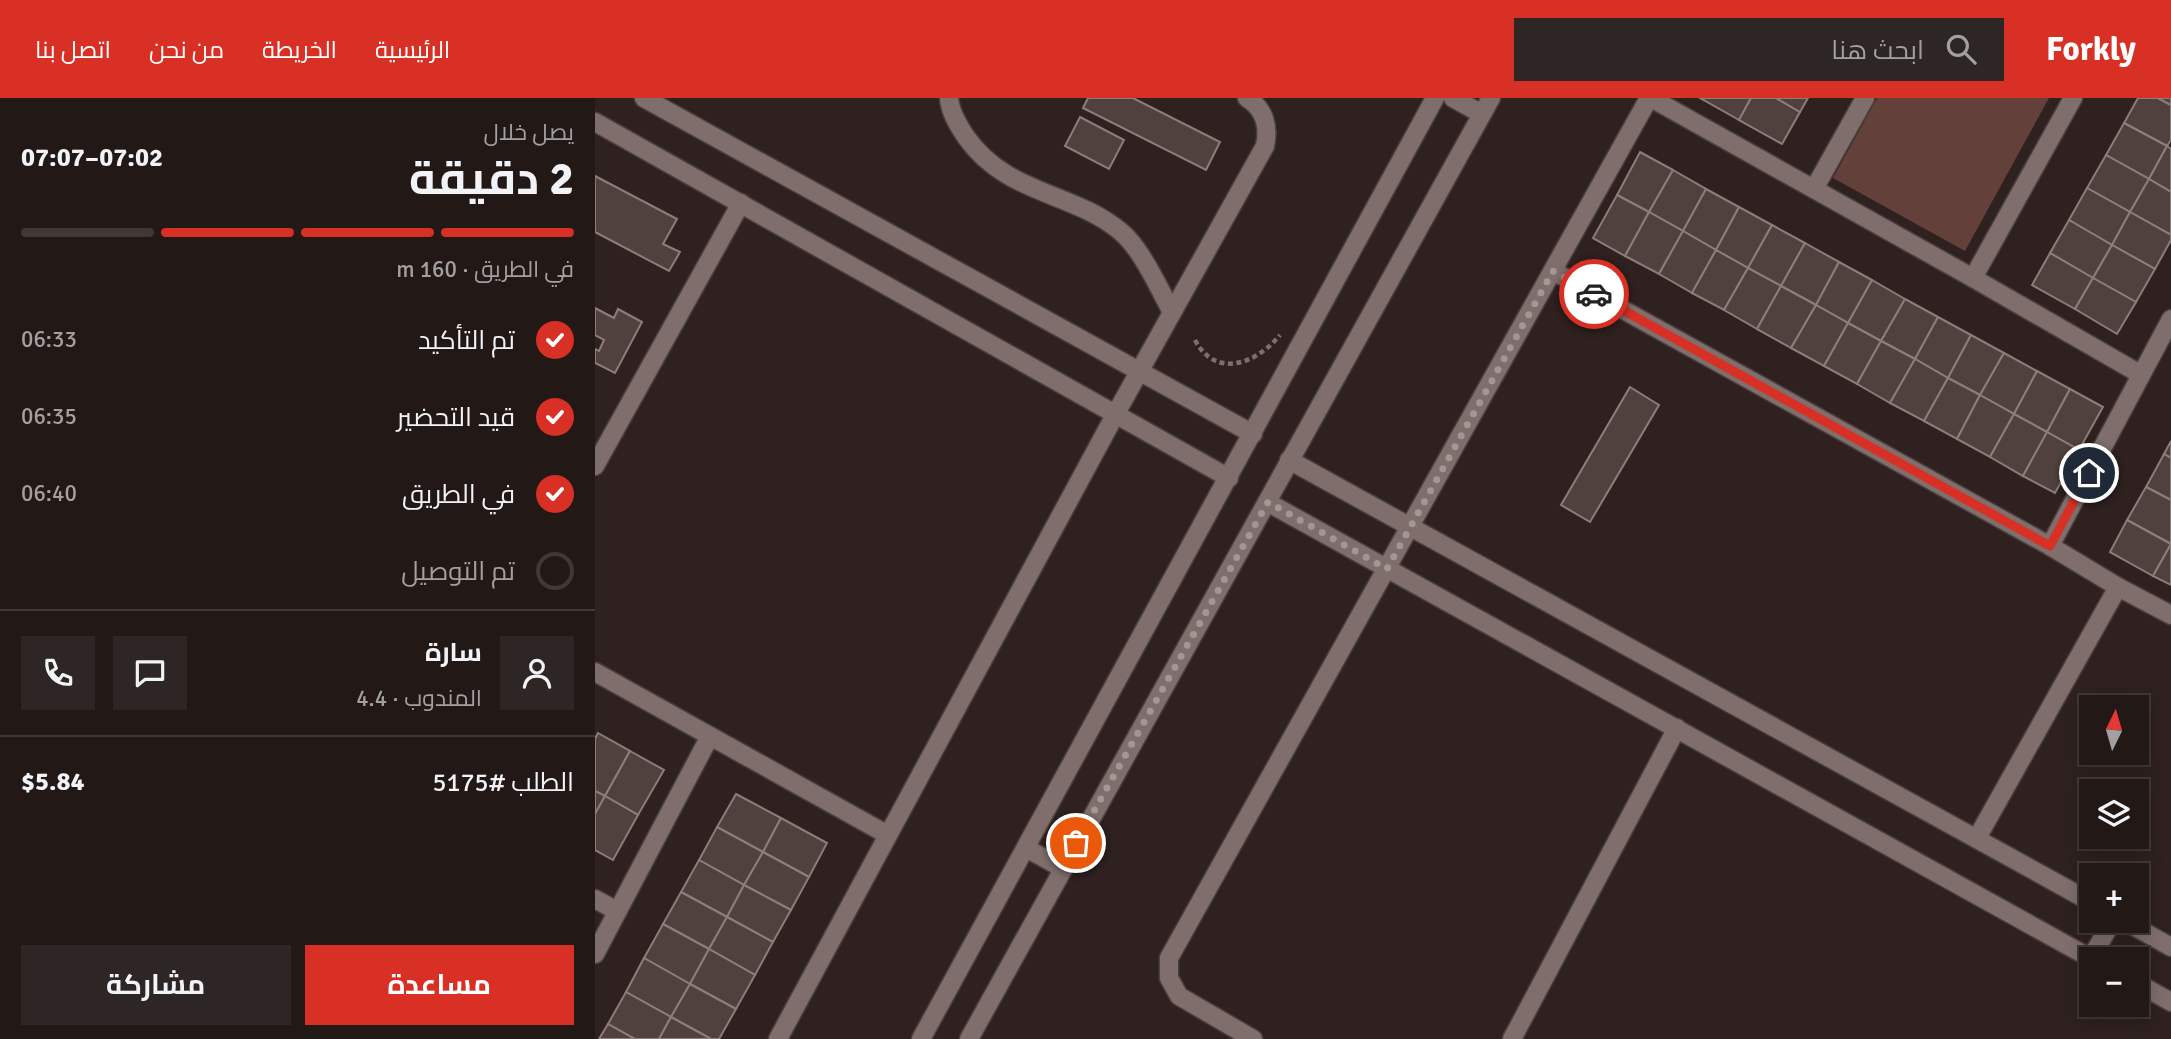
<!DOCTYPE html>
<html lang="ar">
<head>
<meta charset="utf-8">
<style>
	body { margin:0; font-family:Signika,Cairo,sans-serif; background:#2e2624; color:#f1f3f6; direction:rtl; height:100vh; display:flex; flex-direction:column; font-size:26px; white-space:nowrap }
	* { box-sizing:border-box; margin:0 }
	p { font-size:23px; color:#a2a0a1 }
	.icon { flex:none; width:38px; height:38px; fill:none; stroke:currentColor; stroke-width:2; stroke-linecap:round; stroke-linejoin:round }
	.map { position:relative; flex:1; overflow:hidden; direction:ltr }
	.drawer { display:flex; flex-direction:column; background:#221917; width:595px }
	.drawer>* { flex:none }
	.needle { width:46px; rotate:5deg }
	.buttons { position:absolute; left:1484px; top:597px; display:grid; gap:14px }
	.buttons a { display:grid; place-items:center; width:70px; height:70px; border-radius:0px; background:#221917; box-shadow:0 4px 18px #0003,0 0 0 2px #3f3836; font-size:35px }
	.pin { position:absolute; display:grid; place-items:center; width:60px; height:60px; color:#fff; margin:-30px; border:4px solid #fff; border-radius:50%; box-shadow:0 2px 7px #0007 }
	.courier { position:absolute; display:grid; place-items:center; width:70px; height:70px; margin:-35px; border:5px solid #d93025; border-radius:50%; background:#fff; color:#222; box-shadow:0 2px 9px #0007 }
	.overview em { font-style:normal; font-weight:700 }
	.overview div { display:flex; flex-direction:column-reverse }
	.overview { display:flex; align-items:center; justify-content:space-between; height:119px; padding:0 21px }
	h1 { font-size:46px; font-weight:700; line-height:52px }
	.bar { display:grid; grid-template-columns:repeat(4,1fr); gap:10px 7px; align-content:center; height:84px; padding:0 21px }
	.bar i { height:9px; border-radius:5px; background:#3f3836 }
	.bar .current { background:#d93025 }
	.bar p { grid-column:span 4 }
	.line { display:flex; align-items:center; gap:18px; padding:0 21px; border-top:2px solid #3f3836 }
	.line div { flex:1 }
	.round { display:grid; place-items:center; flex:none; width:74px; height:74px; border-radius:0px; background:#2e2624 }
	ol { padding:0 21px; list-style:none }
	li { display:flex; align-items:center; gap:21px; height:77px }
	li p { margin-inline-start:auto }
	li .icon { padding:7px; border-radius:50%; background:#d93025; color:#fff; stroke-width:4 }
	li:last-child { color:#a2a0a1 }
	li i { width:38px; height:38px; border:4px solid #3f3836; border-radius:50% }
	.button { display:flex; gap:14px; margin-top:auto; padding:14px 21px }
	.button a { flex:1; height:80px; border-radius:0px; background:#d93025; color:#fff; font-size:28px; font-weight:700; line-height:80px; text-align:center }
	.button a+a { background:#2e2624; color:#f1f3f6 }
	header { display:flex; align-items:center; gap:42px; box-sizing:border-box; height:98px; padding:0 35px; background:#d93025; color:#fff }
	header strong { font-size:33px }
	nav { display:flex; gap:38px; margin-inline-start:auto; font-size:24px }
	.search { width:490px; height:63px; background:#2e2624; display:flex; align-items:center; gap:18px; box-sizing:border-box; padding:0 24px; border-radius:0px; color:#a2a0a1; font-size:26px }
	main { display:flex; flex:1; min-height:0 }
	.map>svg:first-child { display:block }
	.green { fill:#63403a }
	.building { fill:#50413e; stroke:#8d7d79; stroke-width:2 }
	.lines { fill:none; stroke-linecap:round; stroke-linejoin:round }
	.minor-casing { stroke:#4a3f3d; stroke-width:21 }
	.tertiary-casing { stroke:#4a3f3d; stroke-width:21 }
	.path { stroke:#7c706e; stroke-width:4.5; stroke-dasharray:5 3.5; stroke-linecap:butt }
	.minor { stroke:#7f6e6b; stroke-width:18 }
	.tertiary { stroke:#7f6e6b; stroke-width:18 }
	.done { stroke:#a19795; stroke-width:7; stroke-dasharray:0 12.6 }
	.route { stroke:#d93025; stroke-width:9 }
</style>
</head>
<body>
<header>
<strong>Forkly</strong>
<div class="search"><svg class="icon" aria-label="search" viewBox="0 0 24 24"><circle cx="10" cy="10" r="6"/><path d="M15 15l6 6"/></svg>ابحث هنا</div>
<nav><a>الرئيسية</a><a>الخريطة</a><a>من نحن</a><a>اتصل بنا</a></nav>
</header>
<main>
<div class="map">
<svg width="1576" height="941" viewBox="0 0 1576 941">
	<rect width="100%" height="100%" fill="#2e211f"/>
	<polygon class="green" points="1282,0 1454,0 1370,153 1238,80"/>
	<g class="building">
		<polygon points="493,0 538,0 625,44 611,72 488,10"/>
		<polygon points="1105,0 1156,0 1144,22"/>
		<polygon points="1156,0 1181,0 1205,14 1187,46 1144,22"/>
		<polygon points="1181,0 1213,0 1205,14"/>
		<polygon points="1543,0 1563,0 1576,7 1576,42 1572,48 1529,25"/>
		<polygon points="1563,0 1576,0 1576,7"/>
		<polygon points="485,19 529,42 514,71 470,48"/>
		<polygon points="1529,25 1572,48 1554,81 1511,57"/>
		<polygon points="1572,48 1576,51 1576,94 1554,81"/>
		<polygon points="1045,54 1078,72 1054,114 1022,97"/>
		<polygon points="1511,57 1554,81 1535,114 1492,90"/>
		<polygon points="1078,72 1111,91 1088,133 1054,114"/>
		<polygon points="0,78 82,121 68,146 85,154 74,173 0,134"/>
		<polygon points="1554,81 1576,94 1576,137 1535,114"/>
		<polygon points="1492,90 1535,114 1517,147 1474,122"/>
		<polygon points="1111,91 1144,109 1121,152 1088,133"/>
		<polygon points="1022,97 1054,114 1030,158 998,140"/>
		<polygon points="1144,109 1177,127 1153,170 1121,152"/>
		<polygon points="1054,114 1088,133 1064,176 1030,158"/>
		<polygon points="1535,114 1576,137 1576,142 1560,171 1517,147"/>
		<polygon points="1474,122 1517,147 1498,180 1455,155"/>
		<polygon points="1177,127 1210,145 1186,188 1153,170"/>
		<polygon points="1088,133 1121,152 1097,195 1064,176"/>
		<polygon points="1210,145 1244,164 1221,207 1186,188"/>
		<polygon points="1517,147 1560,171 1541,204 1498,180"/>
		<polygon points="1121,152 1153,170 1129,212 1097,195"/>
		<polygon points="1455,155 1498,180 1480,211 1437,187"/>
		<polygon points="1244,164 1277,182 1253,225 1221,207"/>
		<polygon points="1153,170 1186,188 1162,231 1129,212"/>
		<polygon points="1498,180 1541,204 1522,236 1480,211"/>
		<polygon points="1277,182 1310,201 1286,243 1253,225"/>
		<polygon points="1186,188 1221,207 1196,250 1162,231"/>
		<polygon points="1310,201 1343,219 1320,261 1286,243"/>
		<polygon points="1221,207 1253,225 1229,268 1196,250"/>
		<polygon points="0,210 19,220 23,211 47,224 20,275 0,265 0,251 4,253 9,242 0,237"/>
		<polygon points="1343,219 1376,237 1353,280 1320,261"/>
		<polygon points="1253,225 1286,243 1262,286 1229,268"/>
		<polygon points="1376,237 1409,255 1385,297 1353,280"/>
		<polygon points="1286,243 1320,261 1295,305 1262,286"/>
		<polygon points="1409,255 1442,273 1419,316 1385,297"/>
		<polygon points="1320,261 1353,280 1329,323 1295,305"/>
		<polygon points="1442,273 1475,291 1452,334 1419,316"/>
		<polygon points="1353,280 1385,297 1362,341 1329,323"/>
		<polygon points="1035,289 1064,307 995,424 966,407"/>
		<polygon points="1475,291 1508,309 1484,352 1452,334"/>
		<polygon points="1385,297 1419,316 1395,359 1362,341"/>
		<polygon points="1419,316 1452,334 1428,378 1395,359"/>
		<polygon points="1452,334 1484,352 1460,395 1428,378"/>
		<polygon points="1576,343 1576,360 1569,356"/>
		<polygon points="1569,356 1576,360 1576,402 1551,389"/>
		<polygon points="1551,389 1576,402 1576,446 1532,422"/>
		<polygon points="1532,422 1576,446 1558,478 1515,454"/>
		<polygon points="1576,446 1576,487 1558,478"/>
		<polygon points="3,635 35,653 10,698 0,693 0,641"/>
		<polygon points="35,653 69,672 43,717 10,698"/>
		<polygon points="0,693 10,698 0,716"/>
		<polygon points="141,696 186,720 168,754 122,729"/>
		<polygon points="10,698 43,717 18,762 0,752 0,716"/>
		<polygon points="186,720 232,745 214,779 168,754"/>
		<polygon points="122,729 168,754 149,787 104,762"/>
		<polygon points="168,754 214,779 196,812 149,787"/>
		<polygon points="104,762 149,787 132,819 86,794"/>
		<polygon points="149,787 196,812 178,844 132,819"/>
		<polygon points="86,794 132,819 114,851 68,826"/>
		<polygon points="132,819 178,844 160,877 114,851"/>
		<polygon points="68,826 114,851 95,886 49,860"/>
		<polygon points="114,851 160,877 141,911 95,886"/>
		<polygon points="49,860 95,886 76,919 31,894"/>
		<polygon points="95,886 141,911 124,941 116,941 76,919"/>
		<polygon points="31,894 76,919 64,941 40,941 13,926"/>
		<polygon points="76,919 116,941 64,941"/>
		<polygon points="13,926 40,941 4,941"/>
	</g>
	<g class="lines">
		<defs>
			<g id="minor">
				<path d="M 354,0 C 355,14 363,27 371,39 C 412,97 476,93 525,133 C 547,151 563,189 577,214"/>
				<polyline points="1056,0 1378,180 1545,276"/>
				<polyline points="1219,91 1270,0"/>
				<polyline points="958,173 1455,448 1523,489 1576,517"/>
				<polyline points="1378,180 1478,0"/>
				<polyline points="0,368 146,105"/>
				<polyline points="1455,448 1576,221"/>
				<polyline points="0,574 293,737"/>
				<polyline points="1382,740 1523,489"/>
				<polyline points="0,801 22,813"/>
				<polyline points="0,856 115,638"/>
				<path d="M 183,941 L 520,317 L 670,48 C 674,29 670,11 652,0"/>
				<polyline points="658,941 584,898 574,880 574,860 1054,0"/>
				<polyline points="917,941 1082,630"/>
			</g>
			<g id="tertiary">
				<polyline points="49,0 658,336"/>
				<polyline points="858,0 887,16"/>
				<polyline points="0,24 634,380"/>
				<polyline points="694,362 1496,804"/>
				<polyline points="672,404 1497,861"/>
				<polyline points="431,750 467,770"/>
				<polyline points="1528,822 1576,849"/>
				<polyline points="1496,860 1518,822"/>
				<polyline points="1542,885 1576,904"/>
				<polyline points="326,941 840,0"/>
				<polyline points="374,941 896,0"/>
			</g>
		</defs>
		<use href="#minor" class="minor-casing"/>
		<use href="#tertiary" class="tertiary-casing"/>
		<path class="path" d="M 600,242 C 621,282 662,265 685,237"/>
		<use href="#minor" class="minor"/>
		<use href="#tertiary" class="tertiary"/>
	</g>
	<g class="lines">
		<polyline class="done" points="481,745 673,404 792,471 958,173 999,196"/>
		<polyline class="route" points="999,196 1455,448 1494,375"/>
	</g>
</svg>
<div class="buttons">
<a><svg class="needle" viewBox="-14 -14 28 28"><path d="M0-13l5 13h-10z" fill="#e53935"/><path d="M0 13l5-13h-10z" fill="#a2a0a1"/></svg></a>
<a><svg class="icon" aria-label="layers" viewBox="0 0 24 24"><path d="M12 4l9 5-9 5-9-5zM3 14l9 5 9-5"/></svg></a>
<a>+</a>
<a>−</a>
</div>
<div class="pin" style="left:481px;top:745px;background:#ea580c"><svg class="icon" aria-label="bag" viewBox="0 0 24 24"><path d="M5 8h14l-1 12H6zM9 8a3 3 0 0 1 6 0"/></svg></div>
<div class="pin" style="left:1494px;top:375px;background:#1f2937"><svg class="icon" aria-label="home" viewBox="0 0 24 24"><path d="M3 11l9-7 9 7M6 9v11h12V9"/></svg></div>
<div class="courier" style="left:999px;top:196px"><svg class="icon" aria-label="car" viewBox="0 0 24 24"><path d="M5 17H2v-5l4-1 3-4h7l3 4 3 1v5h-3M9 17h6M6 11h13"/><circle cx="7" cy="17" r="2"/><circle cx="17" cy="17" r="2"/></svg></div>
</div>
<section class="drawer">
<div class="overview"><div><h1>2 دقيقة</h1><p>يصل خلال</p></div><em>07:02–07:07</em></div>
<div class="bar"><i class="current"></i><i class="current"></i><i class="current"></i><i></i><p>في الطريق · 160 m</p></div>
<ol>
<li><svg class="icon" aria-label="check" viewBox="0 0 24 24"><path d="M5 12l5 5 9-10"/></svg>تم التأكيد<p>06:33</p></li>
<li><svg class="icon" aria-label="check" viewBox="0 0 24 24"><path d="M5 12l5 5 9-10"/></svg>قيد التحضير<p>06:35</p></li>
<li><svg class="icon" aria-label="check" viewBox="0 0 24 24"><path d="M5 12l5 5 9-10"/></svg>في الطريق<p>06:40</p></li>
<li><i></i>تم التوصيل</li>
</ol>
<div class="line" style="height:126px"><a class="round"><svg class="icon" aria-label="person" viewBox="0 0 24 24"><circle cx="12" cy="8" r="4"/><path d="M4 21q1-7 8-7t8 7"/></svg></a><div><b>سارة</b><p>المندوب · 4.4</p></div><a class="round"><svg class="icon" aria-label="chat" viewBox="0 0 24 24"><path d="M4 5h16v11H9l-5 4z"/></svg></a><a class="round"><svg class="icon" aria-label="phone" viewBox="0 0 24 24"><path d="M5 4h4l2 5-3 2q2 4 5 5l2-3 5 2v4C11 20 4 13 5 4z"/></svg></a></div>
<div class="line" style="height:91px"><div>الطلب #5175</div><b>$5.84</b></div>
<div class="button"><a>مساعدة</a><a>مشاركة</a></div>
</section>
</main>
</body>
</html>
